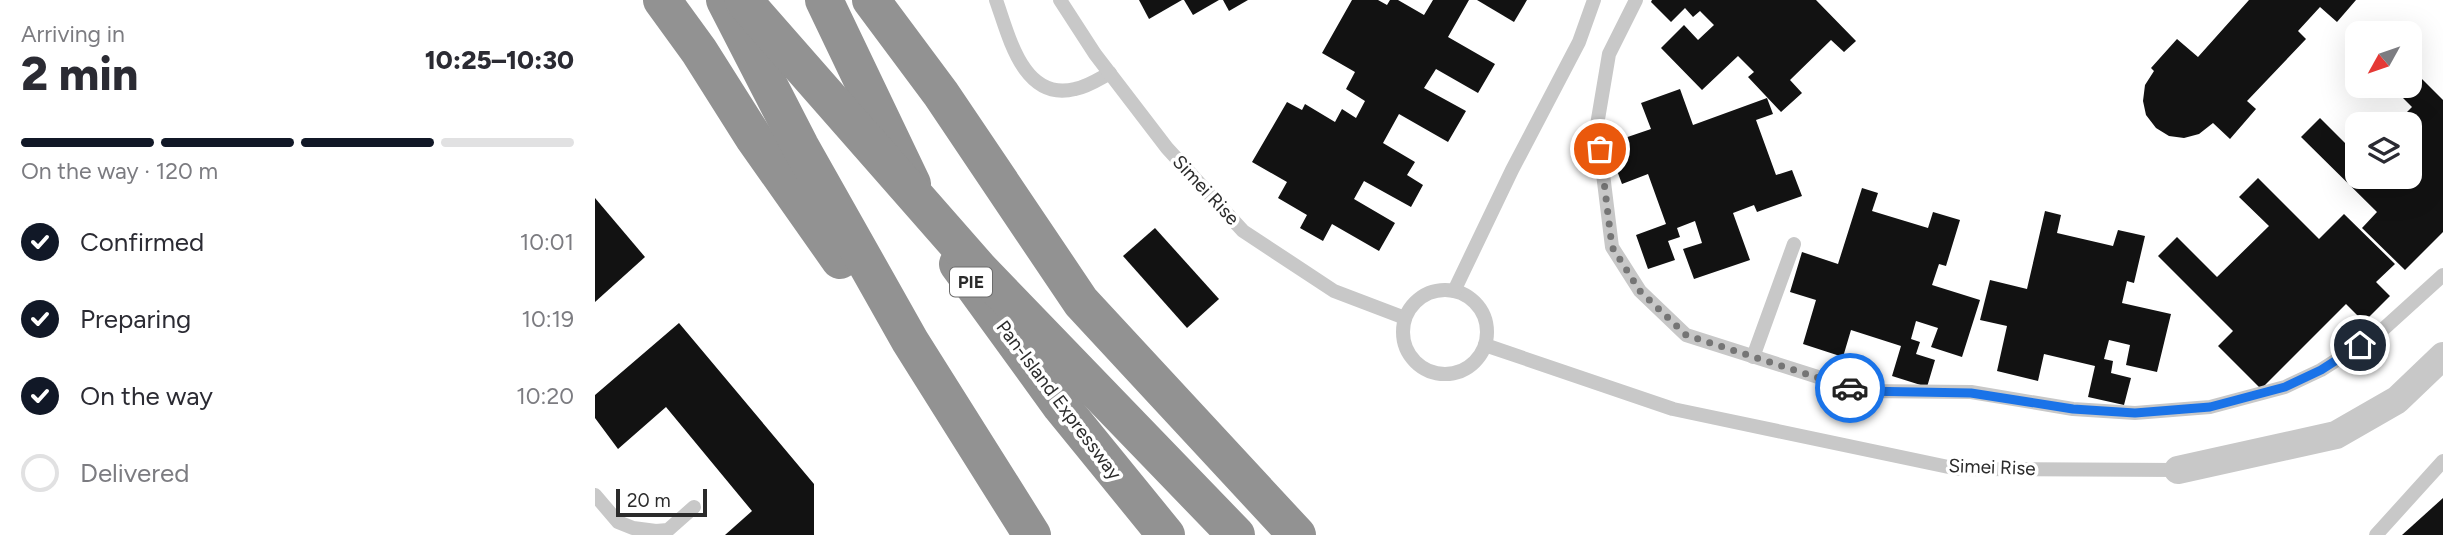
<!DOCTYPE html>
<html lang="en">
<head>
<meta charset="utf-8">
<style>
	body { margin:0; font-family:Figtree,sans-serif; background:#f7f7f7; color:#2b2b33; height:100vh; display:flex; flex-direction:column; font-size:26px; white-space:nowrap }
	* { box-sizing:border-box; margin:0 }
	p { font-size:23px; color:#7c7c81 }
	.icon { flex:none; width:38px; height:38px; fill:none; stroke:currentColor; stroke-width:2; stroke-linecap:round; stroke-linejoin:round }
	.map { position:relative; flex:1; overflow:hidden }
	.side { display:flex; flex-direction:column; background:#fff; width:595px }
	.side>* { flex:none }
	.needle { width:46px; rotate:230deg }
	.fabs { position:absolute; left:1750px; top:21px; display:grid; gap:14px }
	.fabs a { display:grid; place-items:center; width:77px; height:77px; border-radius:14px; background:#fff; box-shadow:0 7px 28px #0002; font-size:35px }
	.scale { position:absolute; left:21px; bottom:18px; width:91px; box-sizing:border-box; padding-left:7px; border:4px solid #2b2b2b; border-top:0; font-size:19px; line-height:24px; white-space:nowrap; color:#2b2b2b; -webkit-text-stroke:5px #fff; paint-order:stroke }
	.pin { position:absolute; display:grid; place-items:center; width:60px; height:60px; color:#fff; margin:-30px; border:4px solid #fff; border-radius:50%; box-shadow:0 2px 7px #0007 }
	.courier { position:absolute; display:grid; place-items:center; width:70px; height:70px; margin:-35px; border:5px solid #1a73e8; border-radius:50%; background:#fff; color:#222; box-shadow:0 2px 9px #0007 }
	.overview em { font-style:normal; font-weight:800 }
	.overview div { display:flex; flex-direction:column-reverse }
	.overview { display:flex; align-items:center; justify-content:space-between; height:119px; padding:0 21px }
	h1 { font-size:46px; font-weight:800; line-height:52px }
	.bar { display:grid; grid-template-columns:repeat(4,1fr); gap:10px 7px; align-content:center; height:84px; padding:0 21px }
	.bar i { height:9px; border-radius:5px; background:#e1e1e2 }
	.bar .current { background:#111827 }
	.bar p { grid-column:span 4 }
	ol { padding:0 21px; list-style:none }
	li { display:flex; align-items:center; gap:21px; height:77px }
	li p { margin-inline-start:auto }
	li .icon { padding:7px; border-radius:50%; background:#111827; color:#fff; stroke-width:4 }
	li:last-child { color:#7c7c81 }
	li i { width:38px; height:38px; border:4px solid #e1e1e2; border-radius:50% }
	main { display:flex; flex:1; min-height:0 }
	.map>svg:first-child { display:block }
	.building { fill:#121212 }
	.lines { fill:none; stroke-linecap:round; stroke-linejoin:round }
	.service { stroke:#c8c8c8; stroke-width:14 }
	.minor { stroke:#c8c8c8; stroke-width:28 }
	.motorway { stroke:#929292; stroke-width:38 }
	.motorway-bridge { stroke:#929292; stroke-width:38 }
	.done { stroke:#757575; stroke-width:7; stroke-dasharray:0 12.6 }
	.route { stroke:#1a73e8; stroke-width:9 }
	.labels { text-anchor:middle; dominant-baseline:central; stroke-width:7; stroke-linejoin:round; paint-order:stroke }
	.shield { fill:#fff; stroke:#6b6b6b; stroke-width:2 }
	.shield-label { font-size:18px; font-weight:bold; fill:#2b2b2b }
	.street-label { font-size:19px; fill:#2b2b2b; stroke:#fff }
</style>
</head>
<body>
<main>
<section class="side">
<div class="overview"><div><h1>2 min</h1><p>Arriving in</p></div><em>10:25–10:30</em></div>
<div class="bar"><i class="current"></i><i class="current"></i><i class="current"></i><i></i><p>On the way · 120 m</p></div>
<ol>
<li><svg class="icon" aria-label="check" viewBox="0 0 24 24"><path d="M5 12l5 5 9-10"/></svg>Confirmed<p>10:01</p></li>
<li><svg class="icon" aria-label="check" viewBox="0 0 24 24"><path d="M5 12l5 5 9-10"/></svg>Preparing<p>10:19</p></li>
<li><svg class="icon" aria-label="check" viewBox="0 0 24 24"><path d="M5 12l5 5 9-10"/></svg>On the way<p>10:20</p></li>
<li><i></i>Delivered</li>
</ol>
</section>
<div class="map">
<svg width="1848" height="535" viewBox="0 0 1848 535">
	<rect width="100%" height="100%" fill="#fff"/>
	<g class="building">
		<polygon points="544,0 587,0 554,19"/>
		<polygon points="589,0 624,0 598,15"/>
		<polygon points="628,0 653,0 634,11"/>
		<polygon points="757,0 783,0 792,5 795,0 803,0 829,15 838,0 874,0 853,37 900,64 883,93 841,69 829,88 871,111 853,142 804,114 788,143 820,162 812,175 828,185 816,207 769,181 759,199 800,223 784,251 737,224 728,241 705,228 712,215 683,198 692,182 657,162 692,102 707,110 710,104 740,122 747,109 761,118 770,101 751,89 760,72 727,53"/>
		<polygon points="882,0 932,0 919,22"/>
		<polygon points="1057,0 1221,0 1261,41 1249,52 1236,40 1195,80 1207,93 1186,112 1153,77 1159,72 1143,56 1107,90 1066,48 1089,25 1103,40 1119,25 1105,11 1098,17 1090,8 1076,22 1056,2"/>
		<polygon points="1654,0 1761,0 1742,22 1725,7 1703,31 1711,39 1652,101 1661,109 1635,139 1618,123 1604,134 1589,138 1574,136 1561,128 1551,115 1548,101 1550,85 1559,71 1556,68 1582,39 1603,57"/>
		<polygon points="1815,67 1848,100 1848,232 1810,270 1767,228 1782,212 1706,137 1725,118 1762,155 1762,177 1815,177 1815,124 1800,124 1817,107 1796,86 1815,86"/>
		<polygon points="1085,89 1098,125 1172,98 1178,114 1161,120 1181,175 1197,170 1207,196 1162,212 1159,205 1138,213 1155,260 1099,279 1088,249 1107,243 1100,221 1082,228 1085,237 1073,241 1080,260 1053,269 1041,235 1071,224 1053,174 1027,184 1012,144 1056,129 1046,103"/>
		<polygon points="1663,178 1724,239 1749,214 1800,264 1781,282 1795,296 1769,322 1751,304 1666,389 1623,346 1638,331 1563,256 1582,237 1622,277 1674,226 1644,197"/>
		<polygon points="1267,188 1283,193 1277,211 1333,228 1338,212 1365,220 1351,266 1344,264 1337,285 1385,300 1367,357 1336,347 1343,328 1321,321 1316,339 1325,342 1321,354 1340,360 1332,387 1297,376 1306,346 1256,330 1248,357 1208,344 1221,300 1195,292 1207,252 1243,264"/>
		<polygon points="0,198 50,257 0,302"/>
		<polygon points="1450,211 1466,215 1462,233 1518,246 1523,230 1550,236 1539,283 1532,281 1527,303 1576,314 1562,372 1531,365 1535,345 1514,340 1509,359 1518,361 1516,373 1536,378 1529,405 1493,397 1500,366 1449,354 1443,381 1402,371 1412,326 1385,320 1395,280 1432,289"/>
		<polygon points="560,228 624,299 592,328 528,256"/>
		<polygon points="84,323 219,484 219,535 130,535 157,511 71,407 23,449 0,418 0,395"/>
		<polygon points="1848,498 1848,535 1807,535"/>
	</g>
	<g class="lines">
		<g class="service">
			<path d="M 401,0 C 414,36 428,102 480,89 C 492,87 504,79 515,73"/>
			<polyline points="465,0 500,54 572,148 648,231 739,291 810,318"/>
			<polyline points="1041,0 1014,54 1002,125 1017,247 1045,291 1091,335 1267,391 1376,392 1478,409 1540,413 1615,407 1690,387 1726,370 1784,333 1848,275"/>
			<circle cx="850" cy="332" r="42"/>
			<polyline points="859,291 917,170 984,42 999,0"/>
			<polyline points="890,345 1078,409 1363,469 1583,470"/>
			<polyline points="1158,357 1199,244"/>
			<polyline points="0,495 23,522 38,528 61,531 73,530 99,507"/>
			<polyline points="1781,535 1848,461"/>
		</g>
		<polyline class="minor" points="1583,470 1741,435 1802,400 1848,356"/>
		<g class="motorway">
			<polyline points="67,0 104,51 159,138 245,260"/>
			<polyline points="130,0 205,146 315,341 437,535"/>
			<polyline points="229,0 317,184"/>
			<polyline points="276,0 346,94 486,302 702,535"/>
			<polyline points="363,264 466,406 571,535"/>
		</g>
		<polyline class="motorway-bridge" points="148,0 385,270 641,535"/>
	</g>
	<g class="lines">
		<polyline class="done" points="1005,149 1017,247 1045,291 1091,335 1255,388"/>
		<polyline class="route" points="1255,388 1266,391 1376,393 1478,409 1540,413 1615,407 1690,387 1726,370 1765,345"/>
	</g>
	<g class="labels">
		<rect class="shield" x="355" y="267.5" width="42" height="29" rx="5"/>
		<g class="shield-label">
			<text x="376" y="282">PIE</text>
		</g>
		<g class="street-label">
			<text transform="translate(611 190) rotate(47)">Simei Rise</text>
			<text transform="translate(464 400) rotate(53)">Pan-Island Expressway</text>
			<text transform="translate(1397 467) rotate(2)">Simei Rise</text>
		</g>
	</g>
</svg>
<div class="fabs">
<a><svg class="needle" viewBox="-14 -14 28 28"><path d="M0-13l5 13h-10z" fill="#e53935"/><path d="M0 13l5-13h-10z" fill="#7c7c81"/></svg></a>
<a><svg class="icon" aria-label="layers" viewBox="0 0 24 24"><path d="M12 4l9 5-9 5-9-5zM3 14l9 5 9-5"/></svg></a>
</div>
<div class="scale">20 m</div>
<div class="pin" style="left:1005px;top:149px;background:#ea580c"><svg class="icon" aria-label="bag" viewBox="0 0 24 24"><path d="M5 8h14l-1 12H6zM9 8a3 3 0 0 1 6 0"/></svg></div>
<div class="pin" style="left:1765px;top:345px;background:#1f2937"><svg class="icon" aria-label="home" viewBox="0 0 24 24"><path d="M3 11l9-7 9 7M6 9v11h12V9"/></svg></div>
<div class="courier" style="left:1255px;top:388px"><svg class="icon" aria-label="car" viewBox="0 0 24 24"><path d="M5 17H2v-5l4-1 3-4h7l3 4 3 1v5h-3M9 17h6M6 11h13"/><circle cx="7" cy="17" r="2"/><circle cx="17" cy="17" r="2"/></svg></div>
</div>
</main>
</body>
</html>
